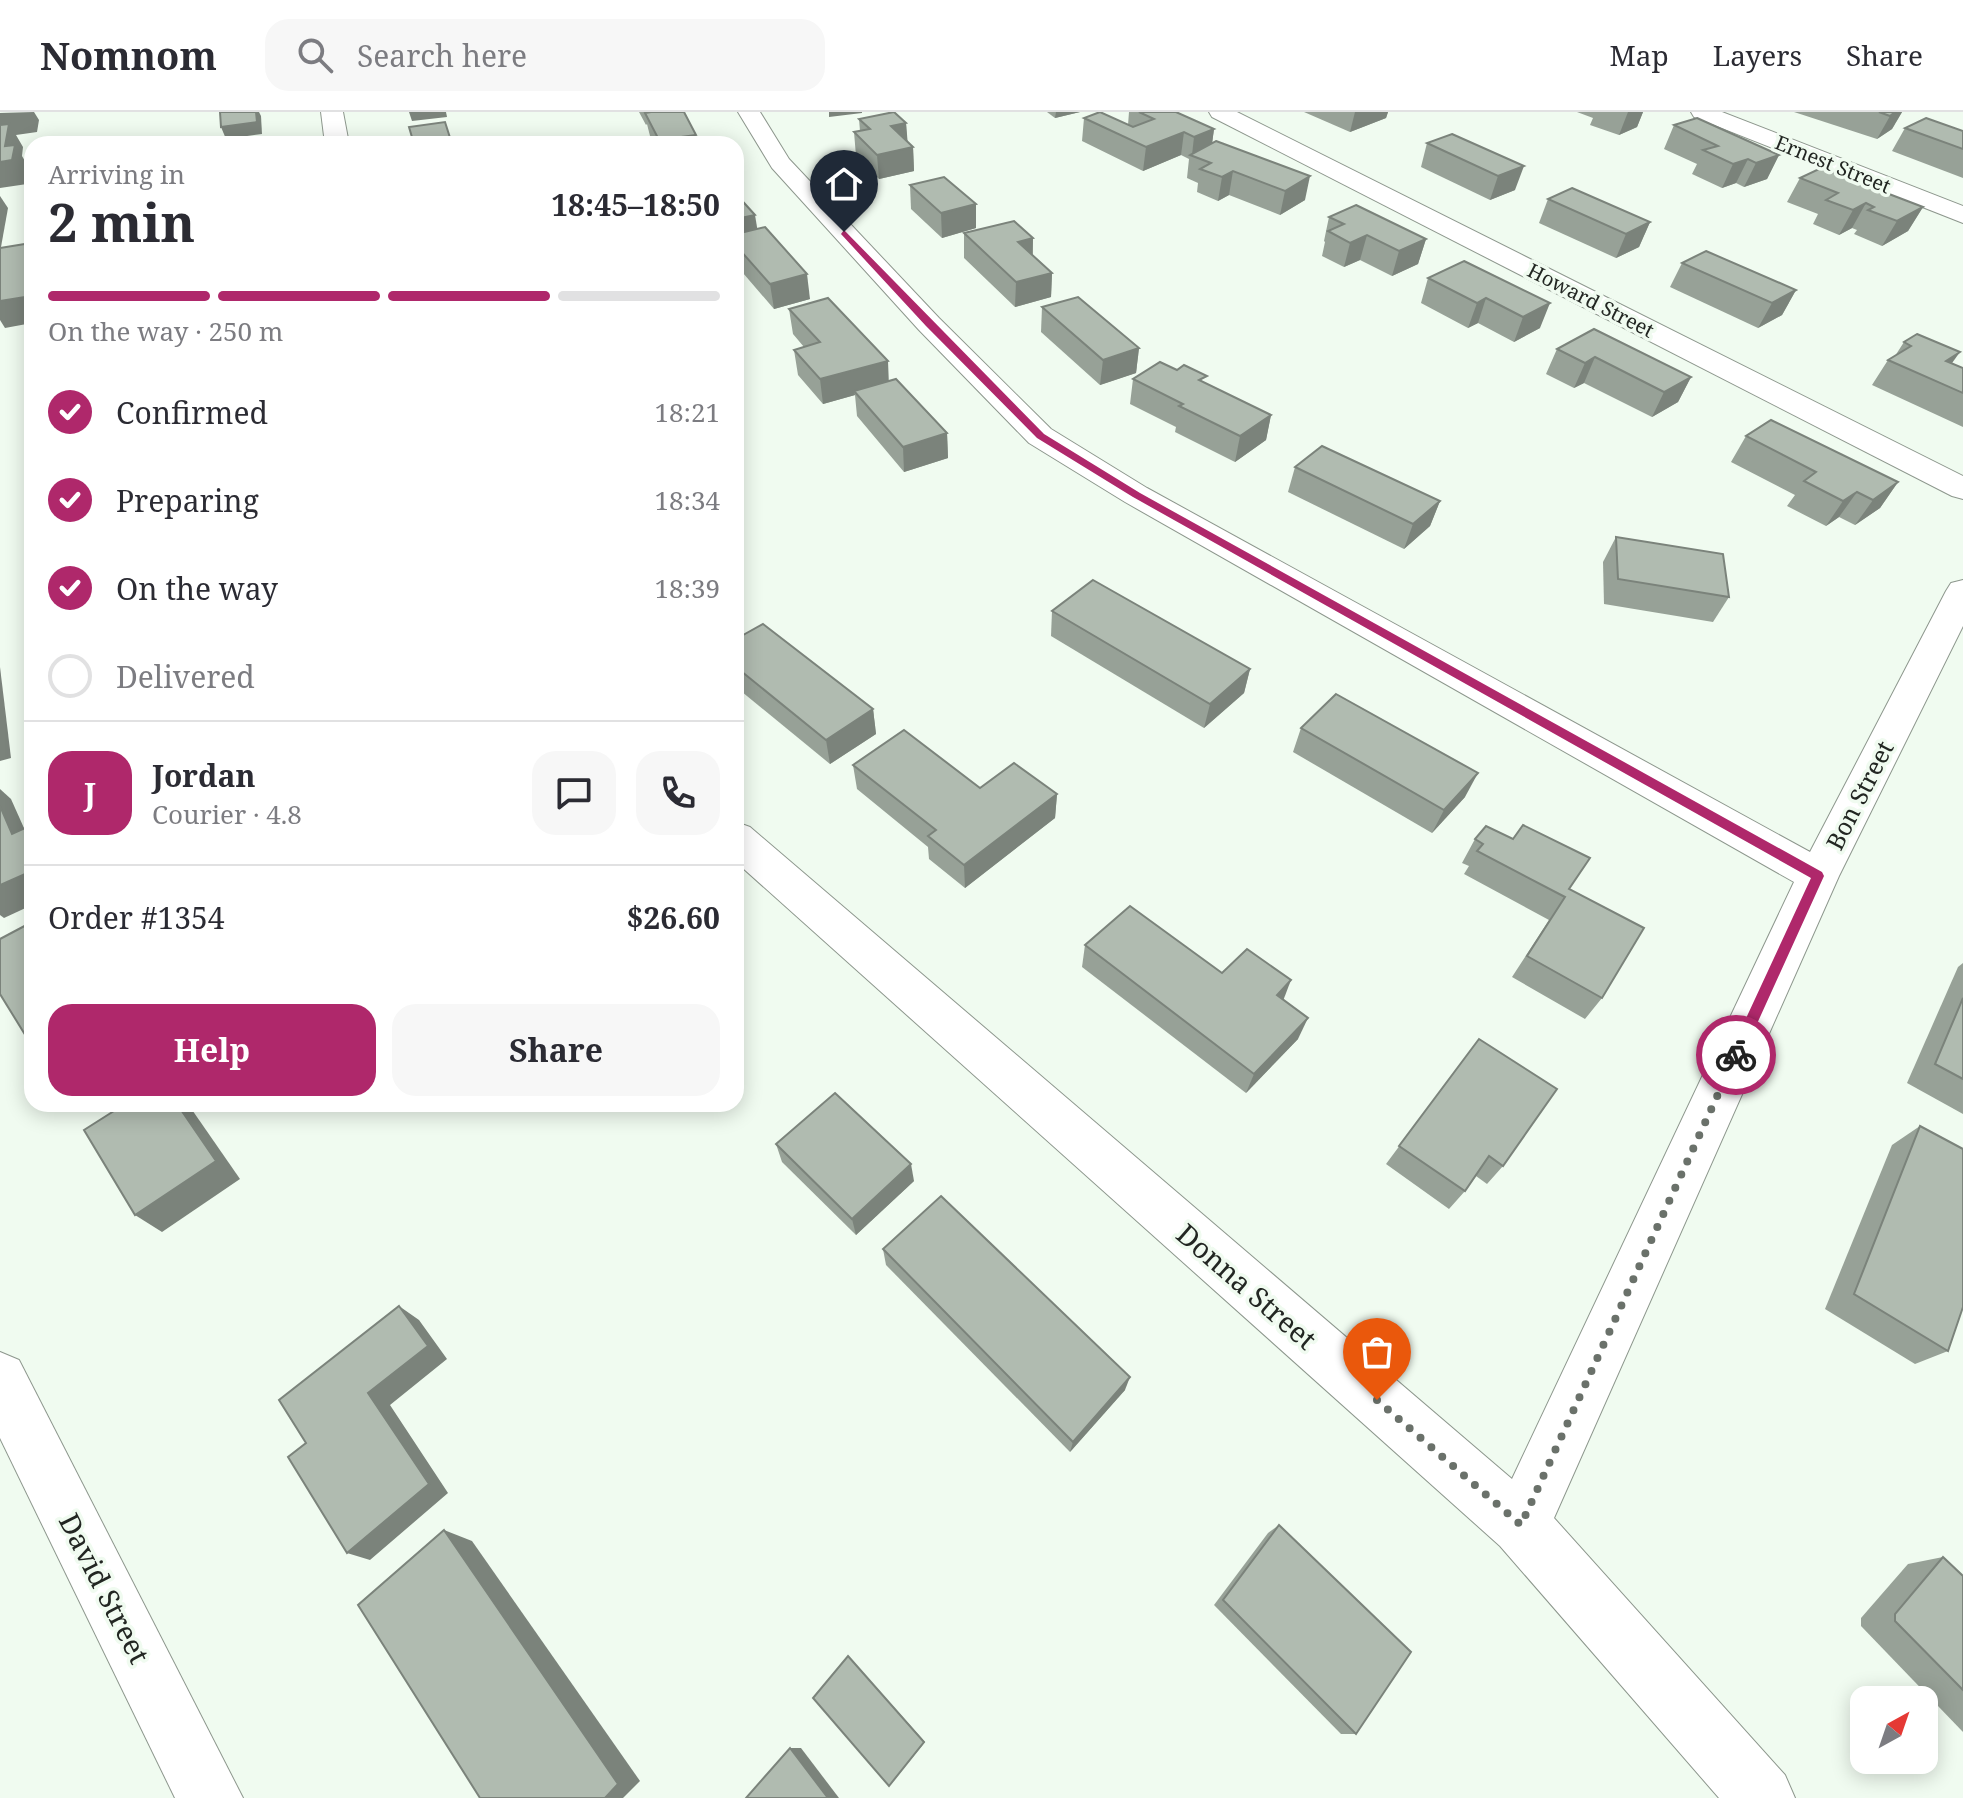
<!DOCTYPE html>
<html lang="en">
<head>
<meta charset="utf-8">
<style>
	body { margin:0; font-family:"Noto Serif",serif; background:#f7f7f7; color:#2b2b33; height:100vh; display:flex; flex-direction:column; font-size:30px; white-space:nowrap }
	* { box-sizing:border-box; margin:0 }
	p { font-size:26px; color:#7c7c81 }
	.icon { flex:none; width:44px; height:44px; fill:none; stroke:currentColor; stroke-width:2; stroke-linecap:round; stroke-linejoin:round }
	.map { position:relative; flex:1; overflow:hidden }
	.panel { position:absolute; left:24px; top:24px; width:720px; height:976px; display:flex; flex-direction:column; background:#fff; border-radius:24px; box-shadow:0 4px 20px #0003 }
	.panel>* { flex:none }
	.needle { width:52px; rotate:40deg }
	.fabs { position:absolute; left:1850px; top:1574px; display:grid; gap:16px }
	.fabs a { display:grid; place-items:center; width:88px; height:88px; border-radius:16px; background:#fff; box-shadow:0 4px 20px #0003; font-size:40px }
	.pin { position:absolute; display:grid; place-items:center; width:68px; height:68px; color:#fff; margin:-82px -34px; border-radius:50% 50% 50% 0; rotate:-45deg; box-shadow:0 0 8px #0007 }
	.pin .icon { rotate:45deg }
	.courier { position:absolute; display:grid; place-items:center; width:80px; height:80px; margin:-40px; border:6px solid #af286b; border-radius:50%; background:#fff; color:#222; box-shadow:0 2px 10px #0007 }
	.head em { font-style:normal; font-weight:700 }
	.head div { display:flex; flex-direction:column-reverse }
	.head { display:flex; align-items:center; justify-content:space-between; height:136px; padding:0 24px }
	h1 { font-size:52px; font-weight:700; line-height:60px }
	.bar { display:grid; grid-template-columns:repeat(4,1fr); gap:12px 8px; align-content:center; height:96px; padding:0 24px }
	.bar i { height:10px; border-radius:6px; background:#e1e1e2 }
	.bar .on { background:#af286b }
	.bar p { grid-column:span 4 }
	.line { display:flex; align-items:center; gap:20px; padding:0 24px; border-top:2px solid #e1e1e2 }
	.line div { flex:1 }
	.round { display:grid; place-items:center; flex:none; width:84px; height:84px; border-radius:24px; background:#f7f7f7 }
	ol { padding:0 24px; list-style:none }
	li { display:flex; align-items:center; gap:24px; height:88px }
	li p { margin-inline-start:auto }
	li .icon { padding:8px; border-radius:50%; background:#af286b; color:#fff; stroke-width:4 }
	li:last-child { color:#7c7c81 }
	li i { width:44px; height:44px; border:4px solid #e1e1e2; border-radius:50% }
	.button { display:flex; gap:16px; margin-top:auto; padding:16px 24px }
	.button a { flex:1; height:92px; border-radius:24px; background:#af286b; color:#fff; font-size:32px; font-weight:700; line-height:92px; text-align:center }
	.button a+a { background:#f7f7f7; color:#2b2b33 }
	header { display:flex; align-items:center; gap:48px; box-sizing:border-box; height:112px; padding:0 40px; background:#fff; border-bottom:2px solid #e1e1e2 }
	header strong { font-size:38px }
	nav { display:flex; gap:44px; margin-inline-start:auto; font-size:28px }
	.search { width:560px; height:72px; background:#f7f7f7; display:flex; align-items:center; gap:20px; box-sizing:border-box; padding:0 28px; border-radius:24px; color:#7c7c81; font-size:30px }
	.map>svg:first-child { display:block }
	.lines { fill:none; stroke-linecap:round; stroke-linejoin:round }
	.minor-casing { stroke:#8d978d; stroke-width:2 }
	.minor { fill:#fff; fill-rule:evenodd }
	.wall { fill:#97a197 }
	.shaded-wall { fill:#7b837b }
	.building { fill:#b0bbb0; stroke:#7b837b; stroke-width:2 }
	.route { fill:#af286b }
	.done { stroke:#6a716a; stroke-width:8; stroke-dasharray:0 14.4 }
	.labels { text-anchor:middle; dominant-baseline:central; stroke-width:7; stroke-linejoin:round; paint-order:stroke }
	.far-street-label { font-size:20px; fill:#222622; stroke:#f0fbf0 }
	.street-label { font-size:24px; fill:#222622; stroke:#f0fbf0 }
	.near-street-label { font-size:28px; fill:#222622; stroke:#f0fbf0 }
</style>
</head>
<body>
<header>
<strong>Nomnom</strong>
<div class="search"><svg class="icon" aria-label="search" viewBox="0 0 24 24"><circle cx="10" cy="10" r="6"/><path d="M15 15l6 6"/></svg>Search here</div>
<nav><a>Map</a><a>Layers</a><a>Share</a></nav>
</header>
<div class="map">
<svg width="1963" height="1686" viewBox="0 0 1963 1686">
	<rect width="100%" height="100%" fill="#f0fbf0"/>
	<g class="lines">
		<defs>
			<g id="minor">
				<polygon points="321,0 343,0 349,32 325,32"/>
				<polygon points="738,0 760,0 789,47 939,206 1051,317 1147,376 1810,740 1946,479 1951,471 1963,468 1963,514 1839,764 1554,1406 1785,1663 1795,1686 1719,1686 1500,1434 736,750 736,710 750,715 1512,1367 1794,770 1125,390 1029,331 919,218 772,56"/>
				<polygon points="1209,0 1237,0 1963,364 1963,387 1952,384 1212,5"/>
				<polygon points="1691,0 1722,0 1963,94 1963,111 1694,5"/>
				<polygon points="0,1240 19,1248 243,1686 175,1686 0,1326"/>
			</g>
		</defs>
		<use href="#minor" class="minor-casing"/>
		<use href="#minor" class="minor"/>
	</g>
	<g class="wall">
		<polygon points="639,0 684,0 696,23 698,32 654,32 650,24 647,12 646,13"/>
		<polygon points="1047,0 1080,0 1055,6"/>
		<polygon points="1129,0 1176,0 1214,17 1212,31 1305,88 1280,103 1229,83 1218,89 1197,80 1198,71 1187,66 1189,47 1181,43 1143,59 1082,29 1084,6 1128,13"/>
		<polygon points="1304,0 1388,0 1386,6 1350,20"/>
		<polygon points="1577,0 1643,0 1637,15 1619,23 1590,13 1593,6"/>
		<polygon points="1794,0 1902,0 1892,17 1877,27"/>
		<polygon points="859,7 906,11 907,30 913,35 914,59 879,67 856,44 854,20 860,19"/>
		<polygon points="1674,13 1779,43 1767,67 1744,75 1736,71 1722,76 1692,62 1697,52 1664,37"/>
		<polygon points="1905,16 1963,19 1963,66 1892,39"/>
		<polygon points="1452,22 1515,78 1490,88 1421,55 1427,31"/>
		<polygon points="1800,66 1923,95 1908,119 1882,134 1854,122 1857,118 1852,116 1839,123 1813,112 1818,102 1787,90"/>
		<polygon points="910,73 976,92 976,116 942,126 911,97"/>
		<polygon points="736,82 757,117 810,187 774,197 743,161 736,163"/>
		<polygon points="1548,87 1650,110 1639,135 1616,146 1539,111"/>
		<polygon points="1329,105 1426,127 1418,152 1392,164 1360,148 1344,155 1322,144 1325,130 1324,129"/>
		<polygon points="964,121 1033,126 1033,143 1052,161 1051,185 1015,195 964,146"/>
		<polygon points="1464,149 1540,216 1514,230 1478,211 1468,216 1421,191 1428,166"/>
		<polygon points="1682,151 1796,178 1782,203 1758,216 1670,175"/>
		<polygon points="1042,195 1139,236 1136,261 1100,273 1041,220"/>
		<polygon points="789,197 889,269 947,321 948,346 904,360 857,304 855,283 823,292 798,263 794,238 804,235 793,222"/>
		<polygon points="1904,230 1963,256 1963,315 1872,273 1888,248 1895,244"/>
		<polygon points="1557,237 1691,265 1678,290 1652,305 1584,271 1574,276 1546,262"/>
		<polygon points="1133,267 1205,271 1271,303 1266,328 1235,350 1175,320 1176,315 1130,292"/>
		<polygon points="1746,324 1898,370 1880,396 1855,413 1839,405 1826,414 1787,394 1795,383 1731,350"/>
		<polygon points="1295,355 1440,389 1430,414 1404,437 1288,380"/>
		<polygon points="1616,425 1729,485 1713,510 1604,492 1603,450"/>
		<polygon points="1052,499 1250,557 1244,581 1204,616 1051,524"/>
		<polygon points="736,527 873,597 876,622 830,652 736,575"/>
		<polygon points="1301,616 1465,685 1432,721 1293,640"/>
		<polygon points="853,653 980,676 1057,682 1055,706 965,776 929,747 928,735 857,677"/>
		<polygon points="1475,727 1569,777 1602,886 1585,907 1512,865 1549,808 1464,762 1469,754 1462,751"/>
		<polygon points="1085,833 1222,861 1283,888 1298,927 1246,981 1082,855"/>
		<polygon points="1963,851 1963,1002 1907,971 1958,855"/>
		<polygon points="1479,927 1503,1054 1487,1072 1476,1064 1465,1079 1449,1097 1386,1052"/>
		<polygon points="1920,1014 1948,1239 1915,1252 1825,1197 1892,1033"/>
		<polygon points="776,1032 914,1069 856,1123 782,1050"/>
		<polygon points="883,1137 1125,1278 1070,1340 886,1153"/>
		<polygon points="1279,1413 1356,1622 1341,1622 1214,1493 1268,1421"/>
		<polygon points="1943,1445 1963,1464 1963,1620 1861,1514 1861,1506 1908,1452"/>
	</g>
	<g class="shaded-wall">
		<polygon points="34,0 39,8 37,20 16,23 23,35 22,44 29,56 27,72 0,76 0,1"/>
		<polygon points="256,0 259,0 261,4 262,22 226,27 221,15"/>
		<polygon points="409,0 446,0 447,5 412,9"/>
		<polygon points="829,0 862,0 862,1 829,5"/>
		<polygon points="1056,0 1080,0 1055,6"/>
		<polygon points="1355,0 1388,0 1386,6 1350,20"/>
		<polygon points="1628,0 1643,0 1637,15 1619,23"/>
		<polygon points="1895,0 1902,0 1892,17 1877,27 1890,4"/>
		<polygon points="906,11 908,34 891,14"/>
		<polygon points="1214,17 1211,40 1192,43 1194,25"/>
		<polygon points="1184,20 1181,43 1143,59 1146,35"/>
		<polygon points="696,23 698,32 659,32 659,28"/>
		<polygon points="913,35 914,59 879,67 877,43"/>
		<polygon points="1779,43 1767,67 1744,75 1756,51"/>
		<polygon points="1748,47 1736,71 1722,76 1733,52"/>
		<polygon points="1524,54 1515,78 1490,88 1498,64"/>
		<polygon points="1233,59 1229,83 1218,89 1222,65"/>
		<polygon points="1310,64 1305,88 1280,103 1285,79"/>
		<polygon points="0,84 8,96 1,135 0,135"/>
		<polygon points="1866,91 1852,116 1839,123 1853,98"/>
		<polygon points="976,92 976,116 942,126 941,101"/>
		<polygon points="1923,95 1908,119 1882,134 1897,109"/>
		<polygon points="755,103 759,127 736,132 736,107"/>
		<polygon points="1650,110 1639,135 1616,146 1626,122"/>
		<polygon points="1367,123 1360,148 1344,155 1350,131"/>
		<polygon points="1033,126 1032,150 1018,130"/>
		<polygon points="1426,127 1418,152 1392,164 1399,139"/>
		<polygon points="31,131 32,211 5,216 0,208 0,183"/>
		<polygon points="736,137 739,137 743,161 736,163"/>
		<polygon points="1052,161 1051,185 1015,195 1016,170"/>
		<polygon points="807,162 810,187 774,197 770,172"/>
		<polygon points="1796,178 1782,203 1758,216 1772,191"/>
		<polygon points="1486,186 1478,211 1468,216 1477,191"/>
		<polygon points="1550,191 1540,216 1514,230 1523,205"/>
		<polygon points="1139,236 1136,261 1100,273 1103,248"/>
		<polygon points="1960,240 1942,265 1946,249"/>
		<polygon points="1595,245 1584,271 1574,276 1585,251"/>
		<polygon points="888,249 889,274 854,279 855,283 823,292 820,267"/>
		<polygon points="1691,265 1678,290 1652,305 1664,280"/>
		<polygon points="1271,303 1266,328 1235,350 1240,324"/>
		<polygon points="947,321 948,346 904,360 903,335"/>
		<polygon points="1898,370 1880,396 1855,413 1873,388"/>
		<polygon points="1857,380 1839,405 1826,414 1843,389"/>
		<polygon points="1440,389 1430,414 1404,437 1413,412"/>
		<polygon points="0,555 11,646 0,649"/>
		<polygon points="1250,557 1244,581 1204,616 1210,592"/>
		<polygon points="873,597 876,622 830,652 826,628"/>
		<polygon points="1478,661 1465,685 1432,721 1444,698"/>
		<polygon points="0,677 11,687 32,734 12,722 0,694"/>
		<polygon points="1057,682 1055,706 965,776 964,753"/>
		<polygon points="32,759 32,793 4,806 0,803 0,773"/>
		<polygon points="1291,868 1283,889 1277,883"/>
		<polygon points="1308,906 1298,927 1246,981 1254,962"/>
		<polygon points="177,992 188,992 240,1067 162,1120 135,1103"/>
		<polygon points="911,1052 914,1069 856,1123 852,1107"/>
		<polygon points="399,1194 419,1208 447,1247 390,1293 448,1381 370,1448 347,1441 368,1281"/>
		<polygon points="1130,1265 1125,1278 1070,1340 1073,1330"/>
		<polygon points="444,1418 472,1429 640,1669 623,1686 605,1686"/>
		<polygon points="848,1544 925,1630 889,1674"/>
		<polygon points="790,1636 801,1636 839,1686 828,1686"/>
	</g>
	<g class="building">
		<polygon points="220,0 256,0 257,10 221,15"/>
		<polygon points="651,0 684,0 696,23 659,28 645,1"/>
		<polygon points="894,0 906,11 891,14 913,35 877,43 854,20 870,17 859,7"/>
		<polygon points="1100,0 1133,15 1154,7 1139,0 1176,0 1214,17 1194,25 1184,20 1146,35 1084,6"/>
		<polygon points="1879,0 1895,0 1890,4"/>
		<polygon points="1697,6 1779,43 1756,51 1748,47 1733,52 1703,38 1718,34 1674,13"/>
		<polygon points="1926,6 1963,19 1963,37 1905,16"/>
		<polygon points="445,10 452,32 414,32 409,15"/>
		<polygon points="9,12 5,34 15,33 12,48 0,50 0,13"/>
		<polygon points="1452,22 1524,54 1498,64 1427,31"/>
		<polygon points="1216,29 1310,64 1285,79 1233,59 1222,65 1200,57 1211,51 1190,43"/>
		<polygon points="1821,56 1923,95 1897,109 1868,98 1874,95 1866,91 1853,98 1826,88 1838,81 1800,66"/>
		<polygon points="944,65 976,92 941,101 910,73"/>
		<polygon points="1572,76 1650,110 1626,122 1548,87"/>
		<polygon points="736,82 755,103 736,107"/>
		<polygon points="1356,93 1426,127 1399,139 1367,123 1350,131 1328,119 1344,112 1329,105"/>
		<polygon points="1014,109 1033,126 1018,130 1052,161 1016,170 964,121"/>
		<polygon points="765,115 807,162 770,172 739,137 736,137 736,122"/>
		<polygon points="31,131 25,185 0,189 0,136"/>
		<polygon points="1706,139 1796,178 1772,191 1682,151"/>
		<polygon points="1464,149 1550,191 1523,205 1486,186 1477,191 1428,166"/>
		<polygon points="1078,185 1139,236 1103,248 1042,195"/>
		<polygon points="828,186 888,249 820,267 794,238 820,230 789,197"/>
		<polygon points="1594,217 1691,265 1664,280 1595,245 1585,251 1557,237"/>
		<polygon points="1917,222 1960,240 1946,249 1963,256 1963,281 1888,248 1911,234 1904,230"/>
		<polygon points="1160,250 1177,258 1184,253 1207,264 1199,268 1271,303 1240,324 1179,294 1183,292 1133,267"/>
		<polygon points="896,267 947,321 903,335 854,279"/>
		<polygon points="1771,308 1898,370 1873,388 1857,380 1843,389 1804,369 1816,360 1746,324"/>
		<polygon points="1322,334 1440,389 1413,412 1295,355"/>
		<polygon points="1616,425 1723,442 1729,485 1618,467"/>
		<polygon points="1093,468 1250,557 1210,592 1052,499"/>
		<polygon points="763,512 873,597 826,628 736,555 736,527"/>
		<polygon points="1336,582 1478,661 1444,698 1301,616"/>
		<polygon points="904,618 980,676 1014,651 1057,682 964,753 928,724 936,718 853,653"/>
		<polygon points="0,694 12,722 25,716 32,731 32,759 0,773"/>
		<polygon points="1523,713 1590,746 1569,777 1644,816 1602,886 1527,844 1565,785 1477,739 1483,732 1475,727 1486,714 1513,727"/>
		<polygon points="1130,794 1222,861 1247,837 1291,868 1277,883 1308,906 1254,962 1085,833"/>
		<polygon points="32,810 32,934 0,882 0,827"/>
		<polygon points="1963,886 1963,967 1935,952"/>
		<polygon points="1479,927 1557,977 1503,1054 1489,1044 1465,1079 1399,1034"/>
		<polygon points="835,981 911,1052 852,1107 776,1032"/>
		<polygon points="125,992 177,992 216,1049 135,1103 84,1018"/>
		<polygon points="1920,1014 1963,1037 1963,1195 1948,1239 1854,1182"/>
		<polygon points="941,1084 1130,1265 1073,1330 883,1137"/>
		<polygon points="399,1194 428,1234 368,1281 429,1372 347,1441 288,1345 306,1331 279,1288"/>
		<polygon points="1279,1413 1411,1540 1356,1622 1223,1488"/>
		<polygon points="444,1418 618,1672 605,1686 480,1686 358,1493"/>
		<polygon points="1943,1445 1963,1464 1963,1578 1895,1509 1895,1502"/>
		<polygon points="848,1544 924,1630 889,1674 813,1586"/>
		<polygon points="790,1636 828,1686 746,1686"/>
	</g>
	<polygon class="route" points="844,118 1044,322 1140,381 1822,760 1824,764 1741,947 1731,947 1729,943 1811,766 1133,385 1037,326 926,214 841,122"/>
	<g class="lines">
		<polyline class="done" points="1377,1288 1521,1413 1736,943"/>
	</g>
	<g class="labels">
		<g class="far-street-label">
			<text transform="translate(1833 52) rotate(22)">Ernest Street</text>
			<text transform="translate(1591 188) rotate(27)">Howard Street</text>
		</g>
		<g class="street-label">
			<text transform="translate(1859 683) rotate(-63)">Bon Street</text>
		</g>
		<g class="near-street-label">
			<text transform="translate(1247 1174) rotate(41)">Donna Street</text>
			<text transform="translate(105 1476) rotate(63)">David Street</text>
		</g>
	</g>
</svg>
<div class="fabs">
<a><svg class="needle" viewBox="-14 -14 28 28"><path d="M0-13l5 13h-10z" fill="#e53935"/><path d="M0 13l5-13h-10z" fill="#7c7c81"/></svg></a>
</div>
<div class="pin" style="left:1377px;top:1288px;background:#ea580c"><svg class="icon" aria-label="bag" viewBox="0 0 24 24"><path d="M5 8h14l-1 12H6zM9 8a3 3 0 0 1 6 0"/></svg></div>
<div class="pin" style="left:844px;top:120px;background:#1f2937"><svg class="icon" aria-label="home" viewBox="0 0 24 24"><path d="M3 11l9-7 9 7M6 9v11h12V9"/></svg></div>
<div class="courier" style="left:1736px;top:943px"><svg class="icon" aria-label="bike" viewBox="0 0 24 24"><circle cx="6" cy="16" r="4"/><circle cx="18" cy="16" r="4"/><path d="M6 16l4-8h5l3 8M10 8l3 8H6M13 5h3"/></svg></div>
<section class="panel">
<div class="head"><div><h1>2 min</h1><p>Arriving in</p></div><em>18:45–18:50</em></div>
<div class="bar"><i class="on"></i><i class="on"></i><i class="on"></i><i></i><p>On the way · 250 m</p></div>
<ol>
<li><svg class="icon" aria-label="check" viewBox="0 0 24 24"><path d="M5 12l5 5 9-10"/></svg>Confirmed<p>18:21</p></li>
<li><svg class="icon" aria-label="check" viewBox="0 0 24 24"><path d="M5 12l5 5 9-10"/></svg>Preparing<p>18:34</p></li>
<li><svg class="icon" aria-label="check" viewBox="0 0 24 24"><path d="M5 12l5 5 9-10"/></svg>On the way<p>18:39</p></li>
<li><i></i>Delivered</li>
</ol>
<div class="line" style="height:144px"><b class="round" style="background:#af286b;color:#fff">J</b><div><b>Jordan</b><p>Courier · 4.8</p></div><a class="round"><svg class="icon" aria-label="chat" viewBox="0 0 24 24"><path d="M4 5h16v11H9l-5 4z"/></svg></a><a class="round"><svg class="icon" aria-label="phone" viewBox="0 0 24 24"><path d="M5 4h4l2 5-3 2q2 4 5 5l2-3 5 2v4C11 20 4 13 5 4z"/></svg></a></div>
<div class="line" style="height:104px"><div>Order #1354</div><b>$26.60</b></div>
<div class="button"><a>Help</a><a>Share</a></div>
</section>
</div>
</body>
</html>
